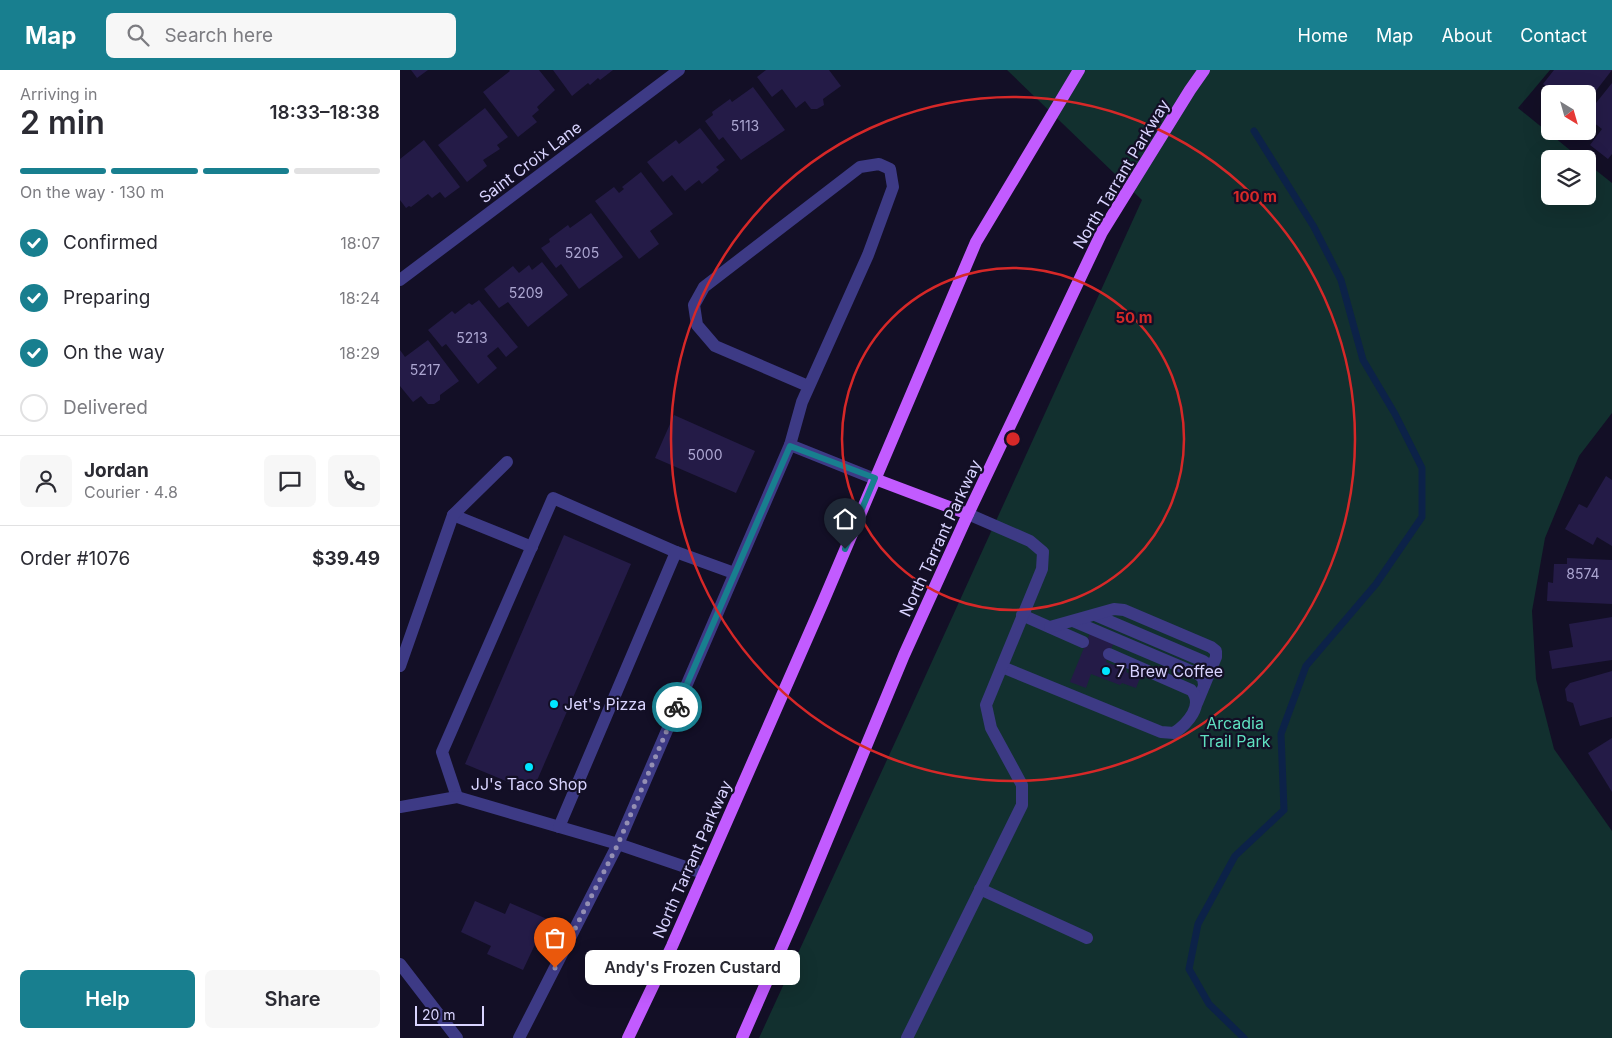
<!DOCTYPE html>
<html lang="en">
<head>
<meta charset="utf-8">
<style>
	body { margin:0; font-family:Inter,sans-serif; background:#f7f7f7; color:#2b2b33; height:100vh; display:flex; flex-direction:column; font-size:19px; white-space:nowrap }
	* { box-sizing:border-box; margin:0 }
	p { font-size:16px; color:#7c7c81 }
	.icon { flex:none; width:28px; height:28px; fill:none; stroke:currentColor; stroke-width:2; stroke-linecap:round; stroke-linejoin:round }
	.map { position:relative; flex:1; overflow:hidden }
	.panel { display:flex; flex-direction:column; background:#fff; width:400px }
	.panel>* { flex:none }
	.needle { width:32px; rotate:143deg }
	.controls { position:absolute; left:1141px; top:15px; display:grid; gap:10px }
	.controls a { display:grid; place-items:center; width:55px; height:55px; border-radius:8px; background:#fff; box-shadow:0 5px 20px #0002; font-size:25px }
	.scale { position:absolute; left:15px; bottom:12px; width:69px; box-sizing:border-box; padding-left:5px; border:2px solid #d9d4ff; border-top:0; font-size:14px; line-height:18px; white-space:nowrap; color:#d9d4ff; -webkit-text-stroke:4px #130f26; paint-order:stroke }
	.pin { position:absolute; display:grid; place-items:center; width:42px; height:42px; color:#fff; margin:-51px -21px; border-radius:50% 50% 50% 0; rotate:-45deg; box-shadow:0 0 5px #0007 }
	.pin .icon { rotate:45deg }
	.courier { position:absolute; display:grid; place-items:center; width:50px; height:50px; margin:-25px; border:4px solid #187f8f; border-radius:50%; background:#fff; color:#222; box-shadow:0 1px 6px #0007 }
	.bubble { position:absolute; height:35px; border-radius:8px; background:#fff; box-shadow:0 5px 20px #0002; font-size:16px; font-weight:600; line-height:35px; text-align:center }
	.head em { font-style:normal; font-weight:600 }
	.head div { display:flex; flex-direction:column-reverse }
	.head { display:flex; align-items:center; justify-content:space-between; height:85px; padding:0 20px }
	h1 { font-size:32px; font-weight:600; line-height:38px }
	.bar { display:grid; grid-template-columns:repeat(4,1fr); gap:8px 5px; align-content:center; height:60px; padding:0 20px }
	.bar i { height:6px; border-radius:4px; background:#e1e1e2 }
	.bar .selected { background:#187f8f }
	.bar p { grid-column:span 4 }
	.line { display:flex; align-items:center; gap:12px; padding:0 20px; border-top:1px solid #e1e1e2 }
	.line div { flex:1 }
	.round { display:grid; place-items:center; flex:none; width:52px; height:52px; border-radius:8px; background:#f7f7f7 }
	ol { padding:0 20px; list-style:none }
	li { display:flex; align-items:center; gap:15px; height:55px }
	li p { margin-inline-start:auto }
	li .icon { padding:5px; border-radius:50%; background:#187f8f; color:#fff; stroke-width:4 }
	li:last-child { color:#7c7c81 }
	li i { width:28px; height:28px; border:2px solid #e1e1e2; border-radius:50% }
	.button { display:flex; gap:10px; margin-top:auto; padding:10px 20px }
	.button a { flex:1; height:58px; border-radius:8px; background:#187f8f; color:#fff; font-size:20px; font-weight:600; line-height:58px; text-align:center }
	.button a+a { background:#f7f7f7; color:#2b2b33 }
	header { display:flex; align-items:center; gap:30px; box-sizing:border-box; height:70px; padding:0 25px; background:#187f8f; color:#fff }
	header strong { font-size:24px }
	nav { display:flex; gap:28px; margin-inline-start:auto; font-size:18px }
	.search { width:350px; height:45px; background:#f7f7f7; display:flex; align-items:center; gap:12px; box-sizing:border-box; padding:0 18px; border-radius:8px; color:#7c7c81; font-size:19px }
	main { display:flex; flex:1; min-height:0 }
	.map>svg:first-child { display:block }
	.green { fill:#12302f }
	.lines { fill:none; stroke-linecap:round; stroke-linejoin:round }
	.stream { stroke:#0c2248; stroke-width:7 }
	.building { fill:#241b47 }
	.lane { stroke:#3d3a85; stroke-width:12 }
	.street { stroke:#3d3a85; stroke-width:12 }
	.primary { stroke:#c25bff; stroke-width:12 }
	.done { stroke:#948fb3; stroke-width:5; stroke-dasharray:0 9 }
	.route { stroke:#187f8f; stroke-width:6 }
	.ring { fill:none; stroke:#d62828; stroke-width:2.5 }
	.poi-dot { fill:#00e5ff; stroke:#130f26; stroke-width:2 }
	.labels { text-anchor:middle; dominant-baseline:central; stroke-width:4.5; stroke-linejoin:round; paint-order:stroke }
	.number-label { font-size:14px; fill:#aca6d1 }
	.street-label { font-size:16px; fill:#d9d4ff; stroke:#130f26 }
	.poi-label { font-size:16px; fill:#d9d4ff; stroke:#130f26; text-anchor:start }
	.park-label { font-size:16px; fill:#5fe0c0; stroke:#130f26 }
	.centre { fill:#d62828; stroke:#130f26; stroke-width:2.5 }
	.ring-label { font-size:15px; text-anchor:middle; font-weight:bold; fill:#d62828; stroke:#130f26; stroke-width:4.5; stroke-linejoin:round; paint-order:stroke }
</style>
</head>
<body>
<header>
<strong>Map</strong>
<div class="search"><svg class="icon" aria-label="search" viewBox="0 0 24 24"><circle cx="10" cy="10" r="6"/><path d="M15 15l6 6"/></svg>Search here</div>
<nav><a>Home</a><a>Map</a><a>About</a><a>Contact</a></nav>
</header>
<main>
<section class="panel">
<div class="head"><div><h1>2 min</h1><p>Arriving in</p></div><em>18:33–18:38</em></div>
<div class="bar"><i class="selected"></i><i class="selected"></i><i class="selected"></i><i></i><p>On the way · 130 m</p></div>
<ol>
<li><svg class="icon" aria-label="check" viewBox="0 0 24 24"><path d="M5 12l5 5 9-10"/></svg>Confirmed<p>18:07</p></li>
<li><svg class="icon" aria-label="check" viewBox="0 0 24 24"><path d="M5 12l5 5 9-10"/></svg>Preparing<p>18:24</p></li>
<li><svg class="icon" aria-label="check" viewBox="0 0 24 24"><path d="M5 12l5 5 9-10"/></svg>On the way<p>18:29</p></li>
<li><i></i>Delivered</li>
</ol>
<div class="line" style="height:90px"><a class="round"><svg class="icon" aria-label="person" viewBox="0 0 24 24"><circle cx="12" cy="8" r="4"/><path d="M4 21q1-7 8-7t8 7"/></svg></a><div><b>Jordan</b><p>Courier · 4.8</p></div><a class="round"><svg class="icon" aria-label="chat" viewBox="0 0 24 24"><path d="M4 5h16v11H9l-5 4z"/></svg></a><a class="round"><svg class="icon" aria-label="phone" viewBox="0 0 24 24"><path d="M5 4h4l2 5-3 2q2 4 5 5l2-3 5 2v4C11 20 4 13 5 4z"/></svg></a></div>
<div class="line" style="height:65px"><div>Order #1076</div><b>$39.49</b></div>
<div class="button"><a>Help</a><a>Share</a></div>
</section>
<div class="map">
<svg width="1212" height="968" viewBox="0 0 1212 968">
	<rect width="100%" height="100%" fill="#130f26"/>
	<polygon class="green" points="607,0 1150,0 1118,38 1181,89 1150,89 1150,126 1188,126 1188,94 1212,113 1212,343 1179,386 1145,468 1132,541 1136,609 1154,679 1212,761 1212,968 359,968 509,642 742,130"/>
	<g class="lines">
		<polyline class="stream" points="844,968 809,934 789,899 798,854 835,786 884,740 881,664 906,596 976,514 1022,447 1022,398 995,344 963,290 941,210 914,157 854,61"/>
	</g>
	<g class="building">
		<polygon points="11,0 28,0 17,8"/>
		<polygon points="109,0 139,0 155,20 137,37 139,40 132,46 137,52 118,67 83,22 110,1"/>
		<polygon points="153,0 213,0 200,10 198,8 190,15 188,13 172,26"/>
		<polygon points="366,0 429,0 441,16 423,29 424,35 417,39 411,39 405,31 396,38 382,19 372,27 357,7"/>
		<polygon points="1154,0 1212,0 1188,31 1188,24 1156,24 1143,14"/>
		<polygon points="1212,13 1212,84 1208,89 1190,75 1202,59 1193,52 1192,38"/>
		<polygon points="353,17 385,60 341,90 323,67 319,70 305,51 313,45 312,42 330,29 332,32"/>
		<polygon points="85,38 108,67 97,75 100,79 83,90 87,96 67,112 38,75"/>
		<polygon points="300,58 325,90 316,97 319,100 302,114 299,110 285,121 272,105 263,112 247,92 276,70 279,74"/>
		<polygon points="24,70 60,117 45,128 40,122 32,128 28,124 11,137 9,136 6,138 0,130 0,89"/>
		<polygon points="241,102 273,144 250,161 259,174 239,189 195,131 214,117 219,123 224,119 222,117"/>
		<polygon points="191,143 223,187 179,219 161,194 156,198 141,178 150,172 149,169 168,155 170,158"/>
		<polygon points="142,192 168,225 128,257 108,232 99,238 84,219 113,196 119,203 129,195 132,200"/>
		<polygon points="79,230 118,277 106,287 98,277 87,286 97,298 78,314 46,274 42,277 28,260 52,241 55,244 69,233 72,235"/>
		<polygon points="28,270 59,311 40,325 40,330 34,334 28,334 21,326 13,332 0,316 0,280 5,287"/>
		<polygon points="274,345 355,381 336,423 255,388"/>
		<polygon points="1206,406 1212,410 1212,476 1197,467 1193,475 1165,459 1179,434 1187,438"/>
		<polygon points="164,465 231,494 132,722 65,694"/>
		<polygon points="1167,488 1212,490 1212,534 1147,531 1148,512 1153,513 1154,494 1167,494"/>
		<polygon points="1212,547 1212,590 1152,599 1149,581 1173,577 1169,554"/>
		<polygon points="690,563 714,572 706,592 727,600 726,602 740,608 736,618 722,613 720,615 691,604 686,618 670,612"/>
		<polygon points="1212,601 1212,647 1180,656 1173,633 1167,631 1165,619 1170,613"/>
		<polygon points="1212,668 1212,722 1188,683"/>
		<polygon points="75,831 105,844 110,833 147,849 123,900 87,884 91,876 61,862"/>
	</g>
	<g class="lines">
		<g class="lane">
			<polyline points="390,375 402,332 468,185 493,117 490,99 479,94 460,97 304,217 294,235 297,255 315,276 408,316"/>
			<polyline points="53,445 132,477"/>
			<polyline points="622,545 683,572"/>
			<polyline points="695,545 803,591 809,595 810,602"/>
			<polyline points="673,551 798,604 803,608 804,615"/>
			<polyline points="650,557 714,539 724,540 811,577 816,581 816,587 797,633"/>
			<polyline points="0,596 53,445 107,392"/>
			<path d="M 602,597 L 761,662 L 774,663 C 787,654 805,635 791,620 L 709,584"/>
			<polyline points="57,727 42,682 153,428 276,482 334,503"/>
			<polyline points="0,737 57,727 218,774 119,968"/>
			<polyline points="159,757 276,482"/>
			<polyline points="303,803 218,774 390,375 475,409"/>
			<polyline points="580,819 687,868"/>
			<polyline points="0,894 57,968"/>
			<polyline points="507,968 622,735 622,715 591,658 586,635 642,499 643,482 630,471 568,444"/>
		</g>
		<polyline class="street" points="0,210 279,0"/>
		<g class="primary">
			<polyline points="475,409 568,444"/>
			<polyline points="228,968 272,876 423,532 576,172 679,0"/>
			<polyline points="342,968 395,847 504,585 568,444 702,162 790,20 804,0"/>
		</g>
	</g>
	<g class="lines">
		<polyline class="done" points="155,898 218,774 277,637"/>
		<polyline class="route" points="277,637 390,376 475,408 445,479"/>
	</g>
	<g class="ring">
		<circle cx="613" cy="369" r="171"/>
		<circle cx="613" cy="369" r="342"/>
	</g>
	<g class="poi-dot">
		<circle cx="706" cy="601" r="5"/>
		<circle cx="154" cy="634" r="5"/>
		<circle cx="129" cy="697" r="5"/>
	</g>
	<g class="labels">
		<g class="number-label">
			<text x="345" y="55">5113</text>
			<text x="182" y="182">5205</text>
			<text x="126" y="222">5209</text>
			<text x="72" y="267">5213</text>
			<text x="25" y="299">5217</text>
			<text x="305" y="384">5000</text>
			<text x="1183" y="503">8574</text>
		</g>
		<g class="street-label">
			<text transform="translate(130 92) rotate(-37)">Saint Croix Lane</text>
			<text transform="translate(721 104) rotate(-59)">North Tarrant Parkway</text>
			<text transform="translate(540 468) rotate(-65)">North Tarrant Parkway</text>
			<text transform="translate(292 789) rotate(-66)">North Tarrant Parkway</text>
		</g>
		<g class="poi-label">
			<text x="716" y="601">7 Brew Coffee</text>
			<text x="164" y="634">Jet's Pizza</text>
			<text x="129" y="714" text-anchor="middle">JJ's Taco Shop</text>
		</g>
		<g class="park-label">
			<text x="835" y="653">Arcadia<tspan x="835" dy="18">Trail Park</tspan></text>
		</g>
	</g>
	<circle cx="613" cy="369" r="8" class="centre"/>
	<g class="ring-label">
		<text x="855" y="132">100 m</text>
		<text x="734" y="253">50 m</text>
	</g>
</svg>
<div class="controls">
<a><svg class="needle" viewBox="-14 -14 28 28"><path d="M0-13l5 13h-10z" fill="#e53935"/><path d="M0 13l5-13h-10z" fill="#7c7c81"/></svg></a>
<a><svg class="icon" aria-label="layers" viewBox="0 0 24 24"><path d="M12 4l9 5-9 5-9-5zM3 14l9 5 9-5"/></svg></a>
</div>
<div class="scale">20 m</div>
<div class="pin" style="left:155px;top:898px;background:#ea580c"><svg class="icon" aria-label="bag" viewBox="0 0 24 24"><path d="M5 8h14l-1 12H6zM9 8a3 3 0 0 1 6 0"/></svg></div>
<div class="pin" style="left:445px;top:479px;background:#1f2937"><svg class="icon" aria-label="home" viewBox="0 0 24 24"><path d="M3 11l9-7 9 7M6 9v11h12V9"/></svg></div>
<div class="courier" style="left:277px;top:637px"><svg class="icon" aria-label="bike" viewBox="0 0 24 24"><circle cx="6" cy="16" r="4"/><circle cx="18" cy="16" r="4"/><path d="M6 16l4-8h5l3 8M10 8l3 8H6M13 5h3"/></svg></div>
<div class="bubble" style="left:185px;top:880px;width:215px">Andy's Frozen Custard</div>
</div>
</main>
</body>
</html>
